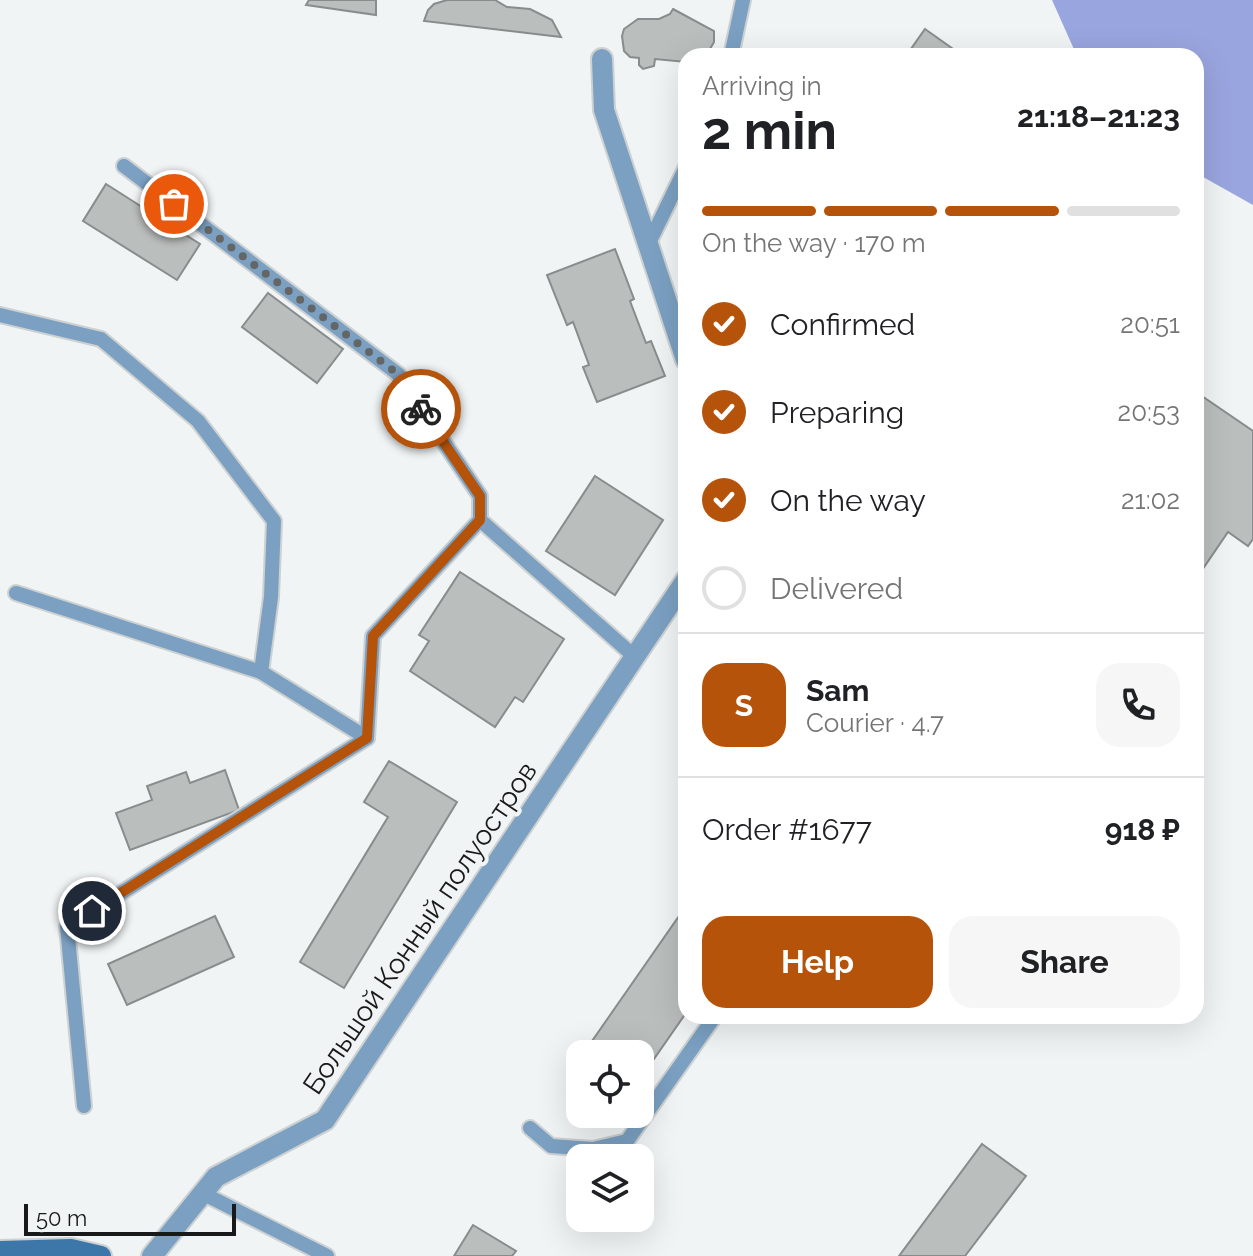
<!DOCTYPE html>
<html lang="en">
<head>
<meta charset="utf-8">
<style>
	body { margin:0; font-family:Raleway,sans-serif; background:#f6f6f6; color:#202124; height:100vh; display:flex; flex-direction:column; font-size:30px; white-space:nowrap }
	* { box-sizing:border-box; margin:0 }
	p { font-size:26px; color:#757577 }
	.icon { flex:none; width:44px; height:44px; fill:none; stroke:currentColor; stroke-width:2; stroke-linecap:round; stroke-linejoin:round }
	.map { position:relative; flex:1; overflow:hidden }
	.side { position:absolute; left:678px; top:48px; width:526px; height:976px; display:flex; flex-direction:column; background:#fff; border-radius:24px; box-shadow:0 8px 32px #0002 }
	.side>* { flex:none }
	.tools { position:absolute; left:566px; top:1040px; display:grid; gap:16px }
	.tools a { display:grid; place-items:center; width:88px; height:88px; border-radius:16px; background:#fff; box-shadow:0 8px 32px #0002; font-size:40px }
	.scale { position:absolute; left:24px; bottom:20px; width:212px; box-sizing:border-box; padding-left:8px; border:4px solid #181919; border-top:0; font-size:22px; line-height:28px; white-space:nowrap; color:#181919; -webkit-text-stroke:6px #f0f4f5; paint-order:stroke }
	.pin { position:absolute; display:grid; place-items:center; width:68px; height:68px; color:#fff; margin:-34px; border:4px solid #fff; border-radius:50%; box-shadow:0 2px 8px #0007 }
	.courier { position:absolute; display:grid; place-items:center; width:80px; height:80px; margin:-40px; border:6px solid #b45309; border-radius:50%; background:#fff; color:#222; box-shadow:0 2px 10px #0007 }
	.summary em { font-style:normal; font-weight:700 }
	.summary div { display:flex; flex-direction:column-reverse }
	.summary { display:flex; align-items:center; justify-content:space-between; height:136px; padding:0 24px }
	h1 { font-size:52px; font-weight:700; line-height:60px }
	.bar { display:grid; grid-template-columns:repeat(4,1fr); gap:12px 8px; align-content:center; height:96px; padding:0 24px }
	.bar i { height:10px; border-radius:6px; background:#e0e0e0 }
	.bar .selected { background:#b45309 }
	.bar p { grid-column:span 4 }
	.line { display:flex; align-items:center; gap:20px; padding:0 24px; border-top:2px solid #e0e0e0 }
	.line div { flex:1 }
	.round { display:grid; place-items:center; flex:none; width:84px; height:84px; border-radius:24px; background:#f6f6f6 }
	ol { padding:0 24px; list-style:none }
	li { display:flex; align-items:center; gap:24px; height:88px }
	li p { margin-inline-start:auto }
	li .icon { padding:8px; border-radius:50%; background:#b45309; color:#fff; stroke-width:4 }
	li:last-child { color:#757577 }
	li i { width:44px; height:44px; border:4px solid #e0e0e0; border-radius:50% }
	.button { display:flex; gap:16px; margin-top:auto; padding:16px 24px }
	.button a { flex:1; height:92px; border-radius:24px; background:#b45309; color:#fff; font-size:32px; font-weight:700; line-height:92px; text-align:center }
	.button a+a { background:#f6f6f6; color:#202124 }
	.map>svg:first-child { display:block }
	.water { fill:#99a5de }
	.building { fill:#babebd; stroke:#888c8c; stroke-width:2 }
	.lines { fill:none; stroke-linecap:round; stroke-linejoin:round }
	.lane-casing { stroke:#cdd1d2; stroke-width:18 }
	.street-casing { stroke:#cdd1d2; stroke-width:24 }
	.secondary-casing { stroke:#cdd1d2; stroke-width:24 }
	.lane { stroke:#7ba0c2; stroke-width:14 }
	.street { stroke:#7ba0c2; stroke-width:20 }
	.secondary { stroke:#3d76a8; stroke-width:20 }
	.done { stroke:#646666; stroke-width:8; stroke-dasharray:0 14.4 }
	.route { stroke:#b45309; stroke-width:10 }
	.labels { text-anchor:middle; dominant-baseline:central; stroke-width:8; stroke-linejoin:round; paint-order:stroke }
	.street-label { font-size:28px; fill:#181919; stroke:#f0f4f5 }
</style>
</head>
<body>
<div class="map">
<svg width="1253" height="1256" viewBox="0 0 1253 1256">
	<rect width="100%" height="100%" fill="#f0f4f5"/>
	<polygon class="water" points="1052,0 1253,0 1253,205 1196,173 1196,56 1077,56"/>
	<g class="building">
		<polygon points="309,0 376,0 376,15 306,5"/>
		<polygon points="447,0 495,0 507,7 530,9 552,20 561,37 424,21 428,10 434,4"/>
		<polygon points="673,9 714,31 714,42 706,56 686,56 686,62 655,59 654,66 643,69 639,65 639,58 630,57 624,51 622,36 624,29 638,19 659,19 670,14"/>
		<polygon points="925,29 963,56 906,56"/>
		<polygon points="106,184 200,244 177,280 83,221"/>
		<polygon points="615,249 634,299 630,301 646,343 651,341 665,376 597,402 583,367 589,365 573,322 567,325 547,275"/>
		<polygon points="268,293 343,349 317,383 242,327"/>
		<polygon points="1196,392 1253,431 1253,539 1248,546 1228,532 1196,579"/>
		<polygon points="595,476 663,520 615,595 546,551"/>
		<polygon points="460,572 564,639 523,702 515,697 495,727 410,671 429,641 419,635"/>
		<polygon points="389,761 457,802 344,988 300,962 388,817 364,802"/>
		<polygon points="225,770 239,810 130,850 116,813 152,800 147,786 186,772 190,783"/>
		<polygon points="686,906 686,1013 640,1079 640,1054 583,1054"/>
		<polygon points="215,916 234,957 127,1005 108,964"/>
		<polygon points="580,1059 580,1077 571,1071"/>
		<polygon points="982,1144 1026,1176 965,1256 899,1256"/>
		<polygon points="473,1225 516,1251 512,1256 454,1256"/>
	</g>
	<g class="lines">
		<defs>
			<g id="lane">
				<polyline points="731,56 743,0"/>
				<polyline points="124,166 398,374 480,496 480,520"/>
				<polyline points="648,245 686,167"/>
				<polyline points="0,315 101,339 198,421 274,521 271,597 261,672 367,738"/>
				<polyline points="16,593 261,672"/>
				<polyline points="84,1106 67,927 367,738 373,636 480,520 635,657"/>
				<polyline points="530,1128 551,1146 593,1149 627,1141 715,1016"/>
				<polyline points="202,1193 327,1256"/>
			</g>
			<g id="street">
				<polyline points="602,59 604,110 686,360"/>
				<polyline points="152,1256 216,1177 325,1120 686,580"/>
			</g>
			<polyline id="secondary" points="0,1251 71,1249 101,1256"/>
		</defs>
		<use href="#lane" class="lane-casing"/>
		<use href="#street" class="street-casing"/>
		<use href="#secondary" class="secondary-casing"/>
		<use href="#lane" class="lane"/>
		<use href="#street" class="street"/>
		<use href="#secondary" class="secondary"/>
	</g>
	<g class="lines">
		<polyline class="done" points="174,204 398,374 421,409"/>
		<polyline class="route" points="92,911 367,738 373,636 480,520 480,496 421,409"/>
	</g>
	<g class="labels">
		<g class="street-label">
			<text transform="translate(420 928) rotate(-56)">Большой Конный полуостров</text>
		</g>
	</g>
</svg>
<div class="tools">
<a><svg class="icon" aria-label="locate" viewBox="0 0 24 24"><circle cx="12" cy="12" r="6"/><path d="M12 2v4M12 18v4M2 12h4M18 12h4"/></svg></a>
<a><svg class="icon" aria-label="layers" viewBox="0 0 24 24"><path d="M12 4l9 5-9 5-9-5zM3 14l9 5 9-5"/></svg></a>
</div>
<div class="scale">50 m</div>
<div class="pin" style="left:174px;top:204px;background:#ea580c"><svg class="icon" aria-label="bag" viewBox="0 0 24 24"><path d="M5 8h14l-1 12H6zM9 8a3 3 0 0 1 6 0"/></svg></div>
<div class="pin" style="left:92px;top:911px;background:#1f2937"><svg class="icon" aria-label="home" viewBox="0 0 24 24"><path d="M3 11l9-7 9 7M6 9v11h12V9"/></svg></div>
<div class="courier" style="left:421px;top:409px"><svg class="icon" aria-label="bike" viewBox="0 0 24 24"><circle cx="6" cy="16" r="4"/><circle cx="18" cy="16" r="4"/><path d="M6 16l4-8h5l3 8M10 8l3 8H6M13 5h3"/></svg></div>
<section class="side">
<div class="summary"><div><h1>2 min</h1><p>Arriving in</p></div><em>21:18–21:23</em></div>
<div class="bar"><i class="selected"></i><i class="selected"></i><i class="selected"></i><i></i><p>On the way · 170 m</p></div>
<ol>
<li><svg class="icon" aria-label="check" viewBox="0 0 24 24"><path d="M5 12l5 5 9-10"/></svg>Confirmed<p>20:51</p></li>
<li><svg class="icon" aria-label="check" viewBox="0 0 24 24"><path d="M5 12l5 5 9-10"/></svg>Preparing<p>20:53</p></li>
<li><svg class="icon" aria-label="check" viewBox="0 0 24 24"><path d="M5 12l5 5 9-10"/></svg>On the way<p>21:02</p></li>
<li><i></i>Delivered</li>
</ol>
<div class="line" style="height:144px"><b class="round" style="background:#b45309;color:#fff">S</b><div><b>Sam</b><p>Courier · 4.7</p></div><a class="round"><svg class="icon" aria-label="phone" viewBox="0 0 24 24"><path d="M5 4h4l2 5-3 2q2 4 5 5l2-3 5 2v4C11 20 4 13 5 4z"/></svg></a></div>
<div class="line" style="height:104px"><div>Order #1677</div><b>918 ₽</b></div>
<div class="button"><a>Help</a><a>Share</a></div>
</section>
</div>
</body>
</html>
